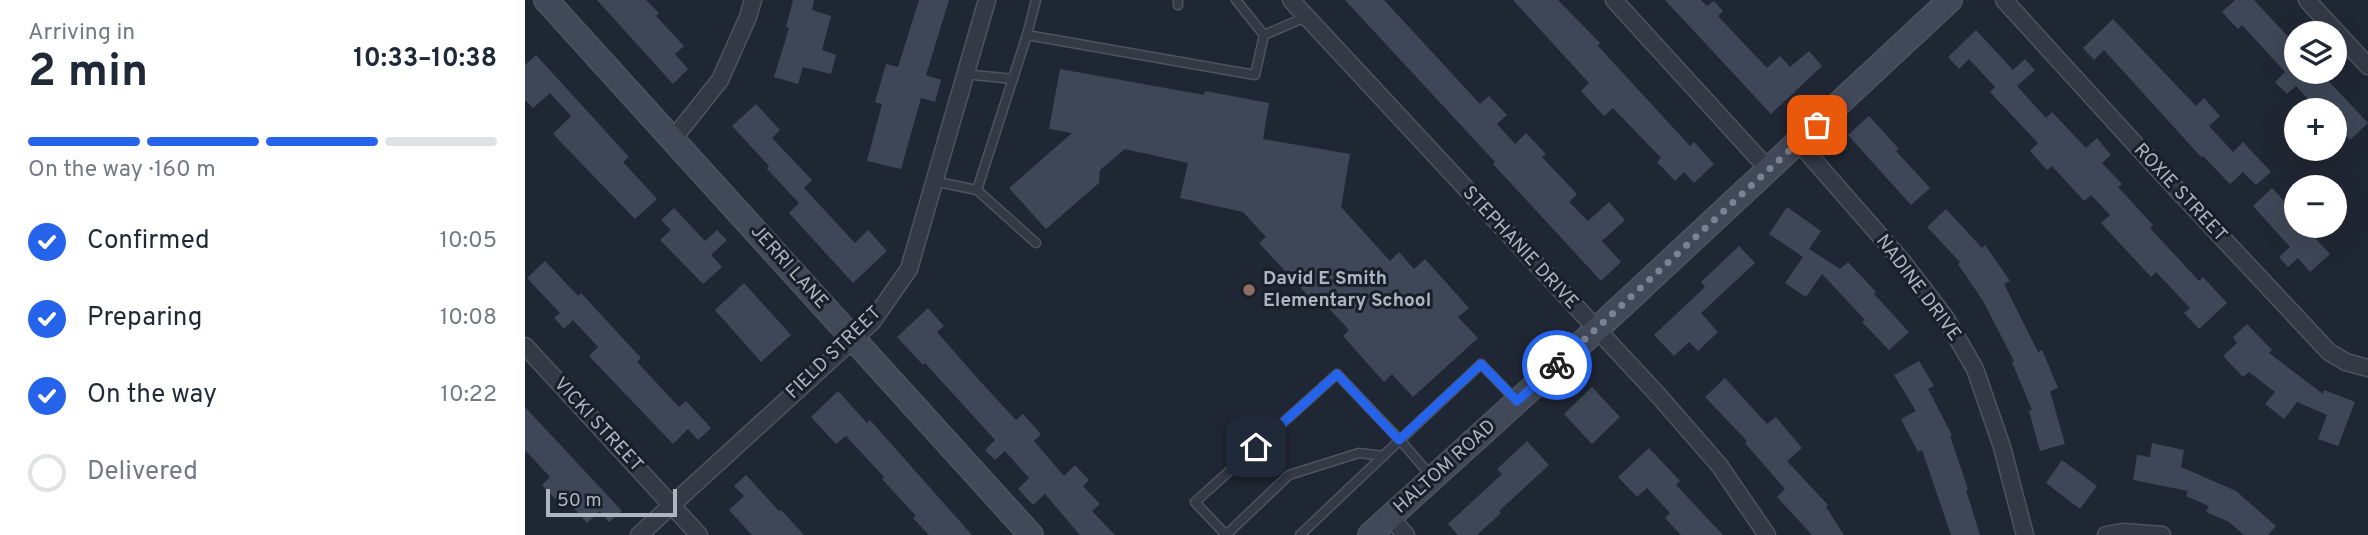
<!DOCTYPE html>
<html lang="en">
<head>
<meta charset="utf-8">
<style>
	body { margin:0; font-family:Overpass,sans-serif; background:#f2f2f3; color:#1f2937; height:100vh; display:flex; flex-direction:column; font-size:26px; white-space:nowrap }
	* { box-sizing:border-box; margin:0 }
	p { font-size:23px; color:#747a83 }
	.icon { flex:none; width:38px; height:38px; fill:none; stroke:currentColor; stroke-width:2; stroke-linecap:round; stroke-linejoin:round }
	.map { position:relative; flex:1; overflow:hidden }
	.side { display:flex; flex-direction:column; background:#fff; width:525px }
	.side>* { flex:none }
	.tools { position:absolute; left:1759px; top:21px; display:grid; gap:14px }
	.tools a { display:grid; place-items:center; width:63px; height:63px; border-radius:50%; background:#fff; box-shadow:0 7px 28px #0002; font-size:35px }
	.scale { position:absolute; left:21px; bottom:18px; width:131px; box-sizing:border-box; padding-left:7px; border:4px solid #adb4c2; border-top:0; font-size:19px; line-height:24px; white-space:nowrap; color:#adb4c2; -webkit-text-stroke:5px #181f29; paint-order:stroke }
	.pin { position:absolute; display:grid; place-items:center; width:60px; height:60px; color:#fff; margin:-30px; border-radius:14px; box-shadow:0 4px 10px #0006 }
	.courier { position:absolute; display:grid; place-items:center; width:70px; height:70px; margin:-35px; border:5px solid #2563eb; border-radius:50%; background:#fff; color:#222; box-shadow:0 2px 9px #0007 }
	.overview em { font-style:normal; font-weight:700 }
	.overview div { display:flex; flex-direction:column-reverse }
	.overview { display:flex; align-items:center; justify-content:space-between; height:119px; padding:0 28px }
	h1 { font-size:46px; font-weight:700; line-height:52px }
	.bar { display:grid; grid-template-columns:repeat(4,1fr); gap:10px 7px; align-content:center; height:84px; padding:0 28px }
	.bar i { height:9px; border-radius:5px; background:#e0e1e3 }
	.bar .current { background:#2563eb }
	.bar p { grid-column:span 4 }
	ol { padding:0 28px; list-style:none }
	li { display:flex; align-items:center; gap:21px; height:77px }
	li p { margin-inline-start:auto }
	li .icon { padding:7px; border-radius:50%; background:#2563eb; color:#fff; stroke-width:4 }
	li:last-child { color:#747a83 }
	li i { width:38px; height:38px; border:4px solid #e0e1e3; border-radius:50% }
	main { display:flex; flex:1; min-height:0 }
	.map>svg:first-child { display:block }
	.building { fill:#3e4757 }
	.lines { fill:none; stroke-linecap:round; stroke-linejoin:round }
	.lane-casing { stroke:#4d5460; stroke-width:11 }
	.street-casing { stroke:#4d5460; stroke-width:19 }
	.secondary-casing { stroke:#4d5460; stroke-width:26 }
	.lane { stroke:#333945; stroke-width:8 }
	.street { stroke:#333945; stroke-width:16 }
	.secondary { stroke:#414858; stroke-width:23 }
	.done { stroke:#7c8390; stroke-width:7; stroke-dasharray:0 12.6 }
	.route { stroke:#2563eb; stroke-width:9 }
	.education-dot { fill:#8d6e63; stroke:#181f29; stroke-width:2.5 }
	.labels { text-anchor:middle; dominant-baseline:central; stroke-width:6; stroke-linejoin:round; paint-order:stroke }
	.street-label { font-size:19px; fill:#adb4c2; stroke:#181f29 }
	.poi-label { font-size:19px; font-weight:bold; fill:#adb4c2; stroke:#181f29; text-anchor:start }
</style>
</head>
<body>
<main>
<section class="side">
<div class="overview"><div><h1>2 min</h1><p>Arriving in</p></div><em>10:33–10:38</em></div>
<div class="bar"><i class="current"></i><i class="current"></i><i class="current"></i><i></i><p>On the way · 160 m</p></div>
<ol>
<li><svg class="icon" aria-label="check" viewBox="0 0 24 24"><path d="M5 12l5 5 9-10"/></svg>Confirmed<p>10:05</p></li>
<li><svg class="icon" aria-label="check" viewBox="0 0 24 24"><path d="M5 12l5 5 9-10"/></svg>Preparing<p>10:08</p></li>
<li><svg class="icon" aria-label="check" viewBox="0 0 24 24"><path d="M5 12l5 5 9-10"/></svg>On the way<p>10:22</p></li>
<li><i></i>Delivered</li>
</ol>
</section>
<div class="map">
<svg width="1843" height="535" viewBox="0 0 1843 535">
	<rect width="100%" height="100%" fill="#202734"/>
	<g class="building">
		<polygon points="72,0 121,0 134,13 131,16 159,46 150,54 163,69 148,84"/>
		<polygon points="268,0 289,0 287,10 306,16 297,50 311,55 306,74 278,67 273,84 249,77 264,28 261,27"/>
		<polygon points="394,0 424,0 401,75 416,80 410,102 396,98 376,169 342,161 357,104 350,102 361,64 373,67"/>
		<polygon points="820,0 859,0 955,104 964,96 982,115 972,124 990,144 1001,133 1021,154 1017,157 1052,194 1044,202 1063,221 1084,202 1100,220 1077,241 1096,262 1076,281 968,164 970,162"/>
		<polygon points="988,0 1033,0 1075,43 1073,46 1165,146 1169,142 1189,164 1169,183 1159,172 1150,181 1132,162 1136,158 1088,108 1079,116 1056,91 1064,83"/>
		<polygon points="1140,0 1176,0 1182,6 1189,1 1198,11 1193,16 1242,68 1255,56 1265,67 1284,51 1297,66 1246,114"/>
		<polygon points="1710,0 1729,0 1771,45 1771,72 1795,72 1843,123 1825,140 1810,124 1810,110 1793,110 1771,86 1762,94 1750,82 1760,72 1717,25 1713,29 1697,12"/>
		<polygon points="1588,19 1671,106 1679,98 1695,116 1684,126 1708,152 1718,142 1746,172 1731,185 1718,172 1705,184 1678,156 1676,157 1579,50 1569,60 1558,48"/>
		<polygon points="1451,30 1488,70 1500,59 1510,70 1492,86 1521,118 1527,112 1561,148 1572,138 1586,155 1577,163 1597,184 1593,187 1628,225 1625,228 1674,281 1678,277 1702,303 1674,329 1659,313 1665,308 1631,272 1626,277 1576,223 1585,215 1566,195 1559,201 1527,166 1522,170 1505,151 1513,143 1465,92 1470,87 1444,59 1434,69 1423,57"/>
		<polygon points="11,55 104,157 98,162 132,199 110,219 28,134 46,116 25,93 8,108 0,100 0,65"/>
		<polygon points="535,69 679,95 680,91 744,103 738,139 825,154 816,207 865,261 874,252 889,269 900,259 944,308 933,317 953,338 888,397 867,374 859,382 818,336 824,330 794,298 787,300 734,243 741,237 718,212 655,198 663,163 600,149 575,170 574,183 521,229 484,188 547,133 524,129"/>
		<polygon points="231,104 255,130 247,138 287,180 279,188 330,243 343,230 362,251 328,283 264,213 274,203 242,169 244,166 207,126"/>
		<polygon points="1344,116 1374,149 1371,151 1405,188 1386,205 1323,135"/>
		<polygon points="1747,188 1771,214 1771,226 1779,226 1805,254 1785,272 1773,258 1763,267 1754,257 1765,247 1728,206"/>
		<polygon points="1262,207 1296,231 1284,249 1315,269 1323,262 1351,292 1349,294 1384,332 1364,350 1337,322 1340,320 1297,274 1281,297 1260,283 1278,257 1244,234"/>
		<polygon points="149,208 180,241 192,230 202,240 186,255 197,267 178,284 135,240 146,230 136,220"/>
		<polygon points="1421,209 1457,248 1460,245 1485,281 1479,284 1513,352 1517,350 1533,388 1525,391 1540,444 1515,451 1504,411 1507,410 1487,362 1489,361 1458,301 1433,264 1435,262 1402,227"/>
		<polygon points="1214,246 1230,263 1176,313 1193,332 1173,351 1164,342 1149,356 1129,335 1180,287 1176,282"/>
		<polygon points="20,261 53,296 56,293 116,358 112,362 154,407 161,401 186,428 173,440 163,429 148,444 64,356 73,347 48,320 39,329 29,318 35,313 2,278"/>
		<polygon points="219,283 266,335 236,362 190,310"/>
		<polygon points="403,308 419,326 412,332 454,380 491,420 498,414 516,434 509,441 539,476 550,465 564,480 558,486 575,504 567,511 590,535 555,535 520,494 508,505 493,489 504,478 480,451 470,460 460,450 470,440 400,363 398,365 372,337"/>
		<polygon points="1722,324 1747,350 1744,353 1798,394 1799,390 1830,402 1813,446 1793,439 1802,415 1772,402 1759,419 1740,404 1750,392 1724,372 1718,377 1698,356 1712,343 1708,337"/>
		<polygon points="1394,361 1409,386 1403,389 1427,435 1425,436 1443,489 1441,490 1455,535 1426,535 1397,450 1393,452 1376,419 1391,411 1369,375"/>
		<polygon points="1200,378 1242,424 1251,417 1277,448 1262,461 1303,505 1301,507 1319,535 1287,535 1252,497 1260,489 1220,443 1222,441 1180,397"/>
		<polygon points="1067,387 1095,417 1067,444 1039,414"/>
		<polygon points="313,391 342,423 345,420 447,535 404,535 388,518 391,516 357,479 359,477 321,436 311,444 286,417"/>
		<polygon points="0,407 97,511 84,522 75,511 62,523 36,494 30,499 17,485 25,477 0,450"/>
		<polygon points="1002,441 1024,465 974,511 976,513 952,535 933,535 923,524 977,474 972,469"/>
		<polygon points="1627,443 1659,450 1656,467 1711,491 1751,526 1743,535 1719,535 1704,522 1681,512 1684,506 1661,496 1663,491 1608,480 1612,455 1625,457"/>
		<polygon points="1124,448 1155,481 1151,485 1198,535 1156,535 1140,518 1145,513 1122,488 1112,497 1093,477"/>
		<polygon points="1537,460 1572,486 1555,509 1521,483"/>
		<polygon points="221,475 254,511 256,510 279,535 227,535 204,510 219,496 209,486"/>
	</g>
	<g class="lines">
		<defs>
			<g id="lane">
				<polyline points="511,0 502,35 730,75 739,35"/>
				<polyline points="711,0 739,35"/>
				<polyline points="653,5 653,0"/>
				<polyline points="502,35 452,190 511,243"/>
				<polyline points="739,35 781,17"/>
				<polyline points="439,74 488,79"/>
				<polyline points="408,181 452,190"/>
				<polyline points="701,535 670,502 812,374 875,440 956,364 990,399"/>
				<polyline points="701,535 764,475 834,453 859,456"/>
				<polyline points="775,535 875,440 907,477"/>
			</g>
			<g id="street">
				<polyline points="766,0 1133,395 1194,465 1242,535"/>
				<polyline points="1089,0 1244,170"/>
				<polyline points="1479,0 1631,167 1804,352 1821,362 1843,368"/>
				<polyline points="1782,0 1843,66"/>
				<polyline points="148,139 195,80 223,17 228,0"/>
				<polyline points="1273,142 1377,261 1420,317 1450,369 1477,447 1500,535"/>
				<polyline points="0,346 174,535"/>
				<polyline points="865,517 881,535"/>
				<polyline points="114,535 347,322 384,269 462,0"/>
				<polyline points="1581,535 1598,532 1637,535"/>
			</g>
			<g id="secondary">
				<polyline points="21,0 506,535"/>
				<polyline points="845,535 1072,329 1425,0"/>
			</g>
		</defs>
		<use href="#lane" class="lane-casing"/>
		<use href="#street" class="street-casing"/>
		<use href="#secondary" class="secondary-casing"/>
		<use href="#lane" class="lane"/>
		<use href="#street" class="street"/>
		<use href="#secondary" class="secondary"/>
	</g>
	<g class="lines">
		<polyline class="done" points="1032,365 1292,125"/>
		<polyline class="route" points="731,447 812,374 874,440 956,364 992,401 1032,365"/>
	</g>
	<circle class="education-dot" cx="724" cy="290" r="7"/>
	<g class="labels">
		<g class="street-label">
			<text transform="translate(1655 193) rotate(47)">ROXIE STREET</text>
			<text transform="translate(995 248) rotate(47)">STEPHANIE DRIVE</text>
			<text transform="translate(264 267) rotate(48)">JERRI LANE</text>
			<text transform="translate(1393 288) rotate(53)">NADINE DRIVE</text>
			<text transform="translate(309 353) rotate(-44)">FIELD STREET</text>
			<text transform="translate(73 425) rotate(47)">VICKI STREET</text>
			<text transform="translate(920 467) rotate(-42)">HALTOM ROAD</text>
		</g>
		<g class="poi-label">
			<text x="738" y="279">David E Smith<tspan x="738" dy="22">Elementary School</tspan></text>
		</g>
	</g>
</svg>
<div class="tools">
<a><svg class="icon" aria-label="layers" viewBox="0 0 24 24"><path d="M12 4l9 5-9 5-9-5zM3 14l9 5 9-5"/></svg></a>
<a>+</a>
<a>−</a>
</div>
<div class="scale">50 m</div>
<div class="pin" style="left:1292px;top:125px;background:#ea580c"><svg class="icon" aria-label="bag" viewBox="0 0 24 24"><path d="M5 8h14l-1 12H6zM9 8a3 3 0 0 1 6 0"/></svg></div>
<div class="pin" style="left:731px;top:447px;background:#1f2937"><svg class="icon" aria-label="home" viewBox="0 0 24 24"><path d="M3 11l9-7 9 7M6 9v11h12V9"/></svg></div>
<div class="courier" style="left:1032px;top:365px"><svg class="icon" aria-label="bike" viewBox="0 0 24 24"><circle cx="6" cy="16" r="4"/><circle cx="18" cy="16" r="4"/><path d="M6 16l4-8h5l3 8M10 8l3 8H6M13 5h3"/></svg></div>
</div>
</main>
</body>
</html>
